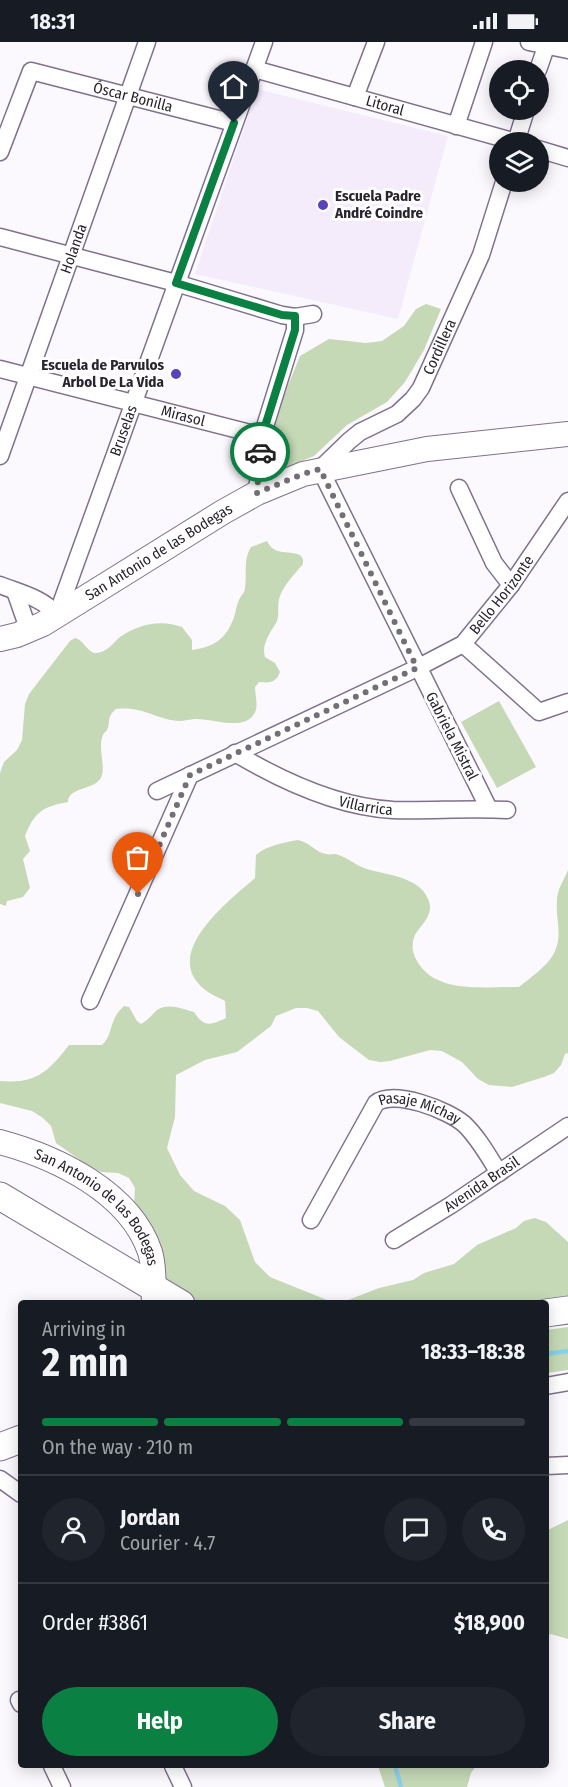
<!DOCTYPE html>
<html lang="en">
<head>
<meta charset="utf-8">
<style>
	body { margin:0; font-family:"Fira Sans Condensed",sans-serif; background:#20242c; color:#f1f3f6; height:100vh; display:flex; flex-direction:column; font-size:22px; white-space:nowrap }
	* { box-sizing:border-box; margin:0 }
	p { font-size:20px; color:#9ea1a6 }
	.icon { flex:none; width:33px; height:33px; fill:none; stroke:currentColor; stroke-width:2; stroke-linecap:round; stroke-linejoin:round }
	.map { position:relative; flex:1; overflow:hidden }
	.drawer { position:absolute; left:18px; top:1258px; width:531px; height:468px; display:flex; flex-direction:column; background:#171b24; border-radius:6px; box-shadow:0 3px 15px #0003 }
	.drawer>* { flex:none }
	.buttons { position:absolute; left:489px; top:18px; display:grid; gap:12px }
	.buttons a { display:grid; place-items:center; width:60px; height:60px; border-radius:50%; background:#171b24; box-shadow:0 3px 15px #0003; font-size:30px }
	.pin { position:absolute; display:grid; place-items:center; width:51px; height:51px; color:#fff; margin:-62px -26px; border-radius:50% 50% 50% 0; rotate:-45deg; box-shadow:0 0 6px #0007 }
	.pin .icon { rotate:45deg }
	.courier { position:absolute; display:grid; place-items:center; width:60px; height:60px; margin:-30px; border:4px solid #0b8043; border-radius:50%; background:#fff; color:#222; box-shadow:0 2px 8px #0007 }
	.summary em { font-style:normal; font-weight:700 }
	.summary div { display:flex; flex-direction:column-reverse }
	.summary { display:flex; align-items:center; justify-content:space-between; height:102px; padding:0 24px }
	h1 { font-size:39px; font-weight:700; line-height:45px }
	.bar { display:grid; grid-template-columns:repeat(4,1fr); gap:9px 6px; align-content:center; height:72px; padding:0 24px }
	.bar i { height:8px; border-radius:4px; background:#363941 }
	.bar .on { background:#0b8043 }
	.bar p { grid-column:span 4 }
	.line { display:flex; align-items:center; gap:15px; padding:0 24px; border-top:2px solid #363941 }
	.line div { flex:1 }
	.round { display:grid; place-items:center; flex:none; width:63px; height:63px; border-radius:32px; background:#20242c }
	.button { display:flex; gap:12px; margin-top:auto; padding:12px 24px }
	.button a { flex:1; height:69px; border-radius:36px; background:#0b8043; color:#fff; font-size:24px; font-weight:700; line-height:69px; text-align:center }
	.button a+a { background:#20242c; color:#f1f3f6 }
	.status { display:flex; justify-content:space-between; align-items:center; height:42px; padding:0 30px; background:#171b24; direction:ltr }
	.status svg { height:16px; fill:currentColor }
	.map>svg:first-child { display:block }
	.built { fill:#f4ecfb }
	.green { fill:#c5d9b6 }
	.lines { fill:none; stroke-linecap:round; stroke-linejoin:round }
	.stream { stroke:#8ad0e8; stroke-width:4.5 }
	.street-casing { stroke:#80718d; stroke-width:19 }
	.secondary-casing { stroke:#80718d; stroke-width:26 }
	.primary-casing { stroke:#80718d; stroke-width:29 }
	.street { stroke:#fff; stroke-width:16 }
	.secondary { stroke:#fff; stroke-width:24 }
	.primary { stroke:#fff; stroke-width:27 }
	.done { stroke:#736e77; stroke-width:6; stroke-dasharray:0 10.8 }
	.route { stroke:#0b8043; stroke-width:8 }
	.poi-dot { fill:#5943bb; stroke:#fff; stroke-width:2 }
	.labels { text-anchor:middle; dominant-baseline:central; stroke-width:6; stroke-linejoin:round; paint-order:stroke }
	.street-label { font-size:15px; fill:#2a242f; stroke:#fff }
	.poi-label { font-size:15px; font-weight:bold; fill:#2a242f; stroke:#fff; text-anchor:start }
</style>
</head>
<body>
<div class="status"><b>18:31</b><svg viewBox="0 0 49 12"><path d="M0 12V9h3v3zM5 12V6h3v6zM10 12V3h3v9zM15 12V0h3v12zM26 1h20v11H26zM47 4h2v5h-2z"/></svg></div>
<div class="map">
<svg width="568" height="1745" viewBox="0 0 568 1745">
	<rect width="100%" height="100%" fill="#fbf8fe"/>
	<polygon class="built" points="257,47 448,94 398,277 195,232"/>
	<g class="green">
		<polygon points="426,262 441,267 424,308 405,340 387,360 347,383 314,414 269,432 266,421 273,380 300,314 329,297 366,301 382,299 404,284 416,267"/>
		<path d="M 267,499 C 274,514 287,508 300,513 L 303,517 L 303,522 C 294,533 283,543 279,557 C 277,565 280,574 276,581 C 270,591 261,603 265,615 L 275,621 L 280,630 C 276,641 270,641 259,640 L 255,645 C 255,653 259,665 254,672 C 244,689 213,677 197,677 C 191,677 185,679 178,679 C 155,677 143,664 116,667 C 106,676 111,679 107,688 C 107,689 105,690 104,691 C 97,703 105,720 102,733 C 98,749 69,743 68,760 C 43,765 35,769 25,794 L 30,809 L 23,817 L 30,846 L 23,855 L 7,859 L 6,864 L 0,862 L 0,731 L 4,720 L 17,708 L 22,698 L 25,662 L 29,652 L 70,599 L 75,596 C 84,598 88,612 97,611 C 107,610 113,601 120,595 C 138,582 161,577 182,585 L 192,598 L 192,608 C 216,605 228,595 235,572 C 236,567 237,562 239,558 C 241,553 245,551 245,546 C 247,531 243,518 251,505 Z"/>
		<polygon points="499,659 536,725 497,746 461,680"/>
		<path d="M 298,798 C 311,801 315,810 326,812 C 329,813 332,812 335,812 C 345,814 354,822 364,826 C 384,833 419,834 428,857 C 435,872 422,881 415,893 C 411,902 412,911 417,919 C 436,953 486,944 519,945 C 530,936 546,925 553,913 C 564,894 555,877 557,858 C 557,848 564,838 568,828 L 568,1011 L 565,1012 L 561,1023 L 554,1031 L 544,1035 L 512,1045 L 489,1043 L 478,1037 L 462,1020 L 442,1009 L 430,1008 L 390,1019 L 380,1020 L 369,1018 L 339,995 L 318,969 L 307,966 L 296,966 L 276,974 L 271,984 L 237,1010 L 205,1018 L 176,1033 L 175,1075 L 167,1106 L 180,1133 L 194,1149 L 225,1164 L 240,1178 L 255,1220 L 270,1235 L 327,1258 L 348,1258 L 379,1246 L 413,1238 L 424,1231 L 454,1222 L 477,1203 L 516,1186 L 524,1179 L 535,1176 L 546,1180 L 568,1200 L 568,1260 L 196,1261 L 171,1246 L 162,1236 L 134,1162 L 135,1146 L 129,1136 L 118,1131 L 101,1130 L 90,1125 L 56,1101 L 51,1084 L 43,1076 L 32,1069 L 0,1061 L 0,1039 C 36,1042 48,1030 69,1003 L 102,1003 C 114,992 108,978 124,964 L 129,965 L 137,979 L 141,982 C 147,979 151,974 156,969 C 167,960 182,967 194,970 C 204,986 211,983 226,976 L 225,959 C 218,955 210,952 204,947 C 160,911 230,858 255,836 L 256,813 C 268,803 282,801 298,798 Z"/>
		<polygon points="568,1285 568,1328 546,1331 546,1288"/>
		<polygon points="568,1478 568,1597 551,1592 546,1594 546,1489"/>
		<polygon points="378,1724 476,1724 471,1731 467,1745 385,1745"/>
	</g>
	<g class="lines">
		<g class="stream">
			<polyline points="546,1312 568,1309"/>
			<polyline points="395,1724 401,1745"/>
		</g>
		<defs>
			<g id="street">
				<polyline points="529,0 568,8"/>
				<path id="s1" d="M 254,27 L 516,100"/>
				<polyline points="538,28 546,5"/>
				<polyline points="355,55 376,0"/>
				<polyline points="456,84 484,0"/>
				<polyline points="516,100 526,68"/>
				<polyline points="538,107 568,116"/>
				<path id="s2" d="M 0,110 L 31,29 L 234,81"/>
				<polyline points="0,195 176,241 282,273 295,275 313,272"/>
				<path id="s3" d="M 0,327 L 262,394"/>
				<path id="s4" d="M 0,414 L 147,0"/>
				<polyline points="459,446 494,521 511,543"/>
				<polyline points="257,451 262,394 295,288 295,275"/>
				<path d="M 0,543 C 20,551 43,556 57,573"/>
				<polyline points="15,549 29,589"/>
				<path id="s5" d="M 57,573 L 264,0"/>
				<polyline points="463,602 539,670 568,660"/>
				<path id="s6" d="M 235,711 C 282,739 337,765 393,768 C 431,769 469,766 507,768"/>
				<path id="s7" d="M 157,749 L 417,626 L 463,602 L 511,543 L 568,459"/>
				<path id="s8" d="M 489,767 L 320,427 L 349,399 L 360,390 L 397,372 L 413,357 L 421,346 L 481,213 L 504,140"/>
				<polyline points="90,959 190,733"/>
				<path id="s9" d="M 311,1178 L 376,1061 C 394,1047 448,1068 464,1082 C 478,1095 489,1115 499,1131"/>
				<path id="s10" d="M 394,1198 L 451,1163 L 568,1084"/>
				<polyline points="546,1344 568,1340"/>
				<polyline points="546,1424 568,1423"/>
				<polyline points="0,1437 21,1452"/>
				<polyline points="19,1658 21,1662"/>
				<polyline points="52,1724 62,1745"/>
				<polyline points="173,1724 183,1745"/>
			</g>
			<g id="secondary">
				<path id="s11" d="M 0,597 L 17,593 L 43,582 L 223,470 L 257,451 L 303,432 L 427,407 L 568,392"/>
				<path id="s12" d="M 0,1100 C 56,1115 130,1150 150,1210 C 155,1226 153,1244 154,1260"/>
			</g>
			<g id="primary">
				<polyline points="0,1154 181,1262"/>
				<polyline points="546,1271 568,1268"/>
				<polyline points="0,1405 21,1397"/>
			</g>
		</defs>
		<use href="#street" class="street-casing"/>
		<use href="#secondary" class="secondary-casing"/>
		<use href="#primary" class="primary-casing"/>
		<use href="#street" class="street"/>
		<use href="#secondary" class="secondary"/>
		<use href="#primary" class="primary"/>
	</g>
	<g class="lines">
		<polyline class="done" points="138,852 190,733 417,626 320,427 303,432 257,451 260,410"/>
		<polyline class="route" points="234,81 176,241 282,273 295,274 295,288 262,394 260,410"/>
	</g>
	<g class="poi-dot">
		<circle cx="323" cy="163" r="6"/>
		<circle cx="176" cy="332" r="6"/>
	</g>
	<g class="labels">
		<g class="street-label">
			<text stroke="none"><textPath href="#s2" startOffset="192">Óscar Bonilla</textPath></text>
			<text stroke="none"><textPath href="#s1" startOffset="136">Litoral</textPath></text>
			<text stroke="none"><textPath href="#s4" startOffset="220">Holanda</textPath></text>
			<text stroke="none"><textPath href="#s8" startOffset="556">Cordillera</textPath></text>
			<text stroke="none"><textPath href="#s3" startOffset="189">Mirasol</textPath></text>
			<text stroke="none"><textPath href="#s5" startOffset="196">Bruselas</textPath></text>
			<text stroke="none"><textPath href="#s11" startOffset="182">San Antonio de las Bodegas</textPath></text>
			<text stroke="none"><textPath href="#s7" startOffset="402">Bello Horizonte</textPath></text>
			<text transform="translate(452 694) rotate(63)">Gabriela Mistral</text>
			<text stroke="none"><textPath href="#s6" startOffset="142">Villarrica</textPath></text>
			<text stroke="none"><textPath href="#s9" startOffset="180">Pasaje Michay</textPath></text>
			<text stroke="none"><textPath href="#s10" startOffset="104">Avenida Brasil</textPath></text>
			<text stroke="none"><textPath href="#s12" startOffset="122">San Antonio de las Bodegas</textPath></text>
		</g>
		<g class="poi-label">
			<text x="335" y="154">Escuela Padre<tspan x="335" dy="17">André Coindre</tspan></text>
			<text x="164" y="323" text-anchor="end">Escuela de Parvulos<tspan x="164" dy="17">Arbol De La Vida</tspan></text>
		</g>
	</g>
</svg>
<div class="buttons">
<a><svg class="icon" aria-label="locate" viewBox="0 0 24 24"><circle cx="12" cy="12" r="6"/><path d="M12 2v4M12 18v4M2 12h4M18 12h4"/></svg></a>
<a><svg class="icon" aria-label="layers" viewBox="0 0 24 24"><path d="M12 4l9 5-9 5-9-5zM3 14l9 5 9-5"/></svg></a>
</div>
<div class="pin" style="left:138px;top:852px;background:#ea580c"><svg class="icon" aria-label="bag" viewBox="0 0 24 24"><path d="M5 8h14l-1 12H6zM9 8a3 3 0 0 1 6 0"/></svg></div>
<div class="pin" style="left:234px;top:81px;background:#1f2937"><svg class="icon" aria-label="home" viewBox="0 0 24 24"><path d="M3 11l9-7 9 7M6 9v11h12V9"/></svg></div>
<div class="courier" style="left:260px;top:410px"><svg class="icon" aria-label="car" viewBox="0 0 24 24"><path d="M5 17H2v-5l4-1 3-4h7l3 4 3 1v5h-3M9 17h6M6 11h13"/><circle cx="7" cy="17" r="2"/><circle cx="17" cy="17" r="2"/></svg></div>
<section class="drawer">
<div class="summary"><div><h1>2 min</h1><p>Arriving in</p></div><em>18:33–18:38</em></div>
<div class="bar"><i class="on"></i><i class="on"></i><i class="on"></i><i></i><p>On the way · 210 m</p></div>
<div class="line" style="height:108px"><a class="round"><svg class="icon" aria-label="person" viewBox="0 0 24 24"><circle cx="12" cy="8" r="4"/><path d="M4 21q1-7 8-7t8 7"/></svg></a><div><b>Jordan</b><p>Courier · 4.7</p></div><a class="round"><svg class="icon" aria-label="chat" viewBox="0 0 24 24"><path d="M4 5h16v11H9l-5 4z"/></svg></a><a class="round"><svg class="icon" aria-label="phone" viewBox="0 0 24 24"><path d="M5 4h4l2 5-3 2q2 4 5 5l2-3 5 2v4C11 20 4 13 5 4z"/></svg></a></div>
<div class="line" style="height:78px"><div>Order #3861</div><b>$18,900</b></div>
<div class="button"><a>Help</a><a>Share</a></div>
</section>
</div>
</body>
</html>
